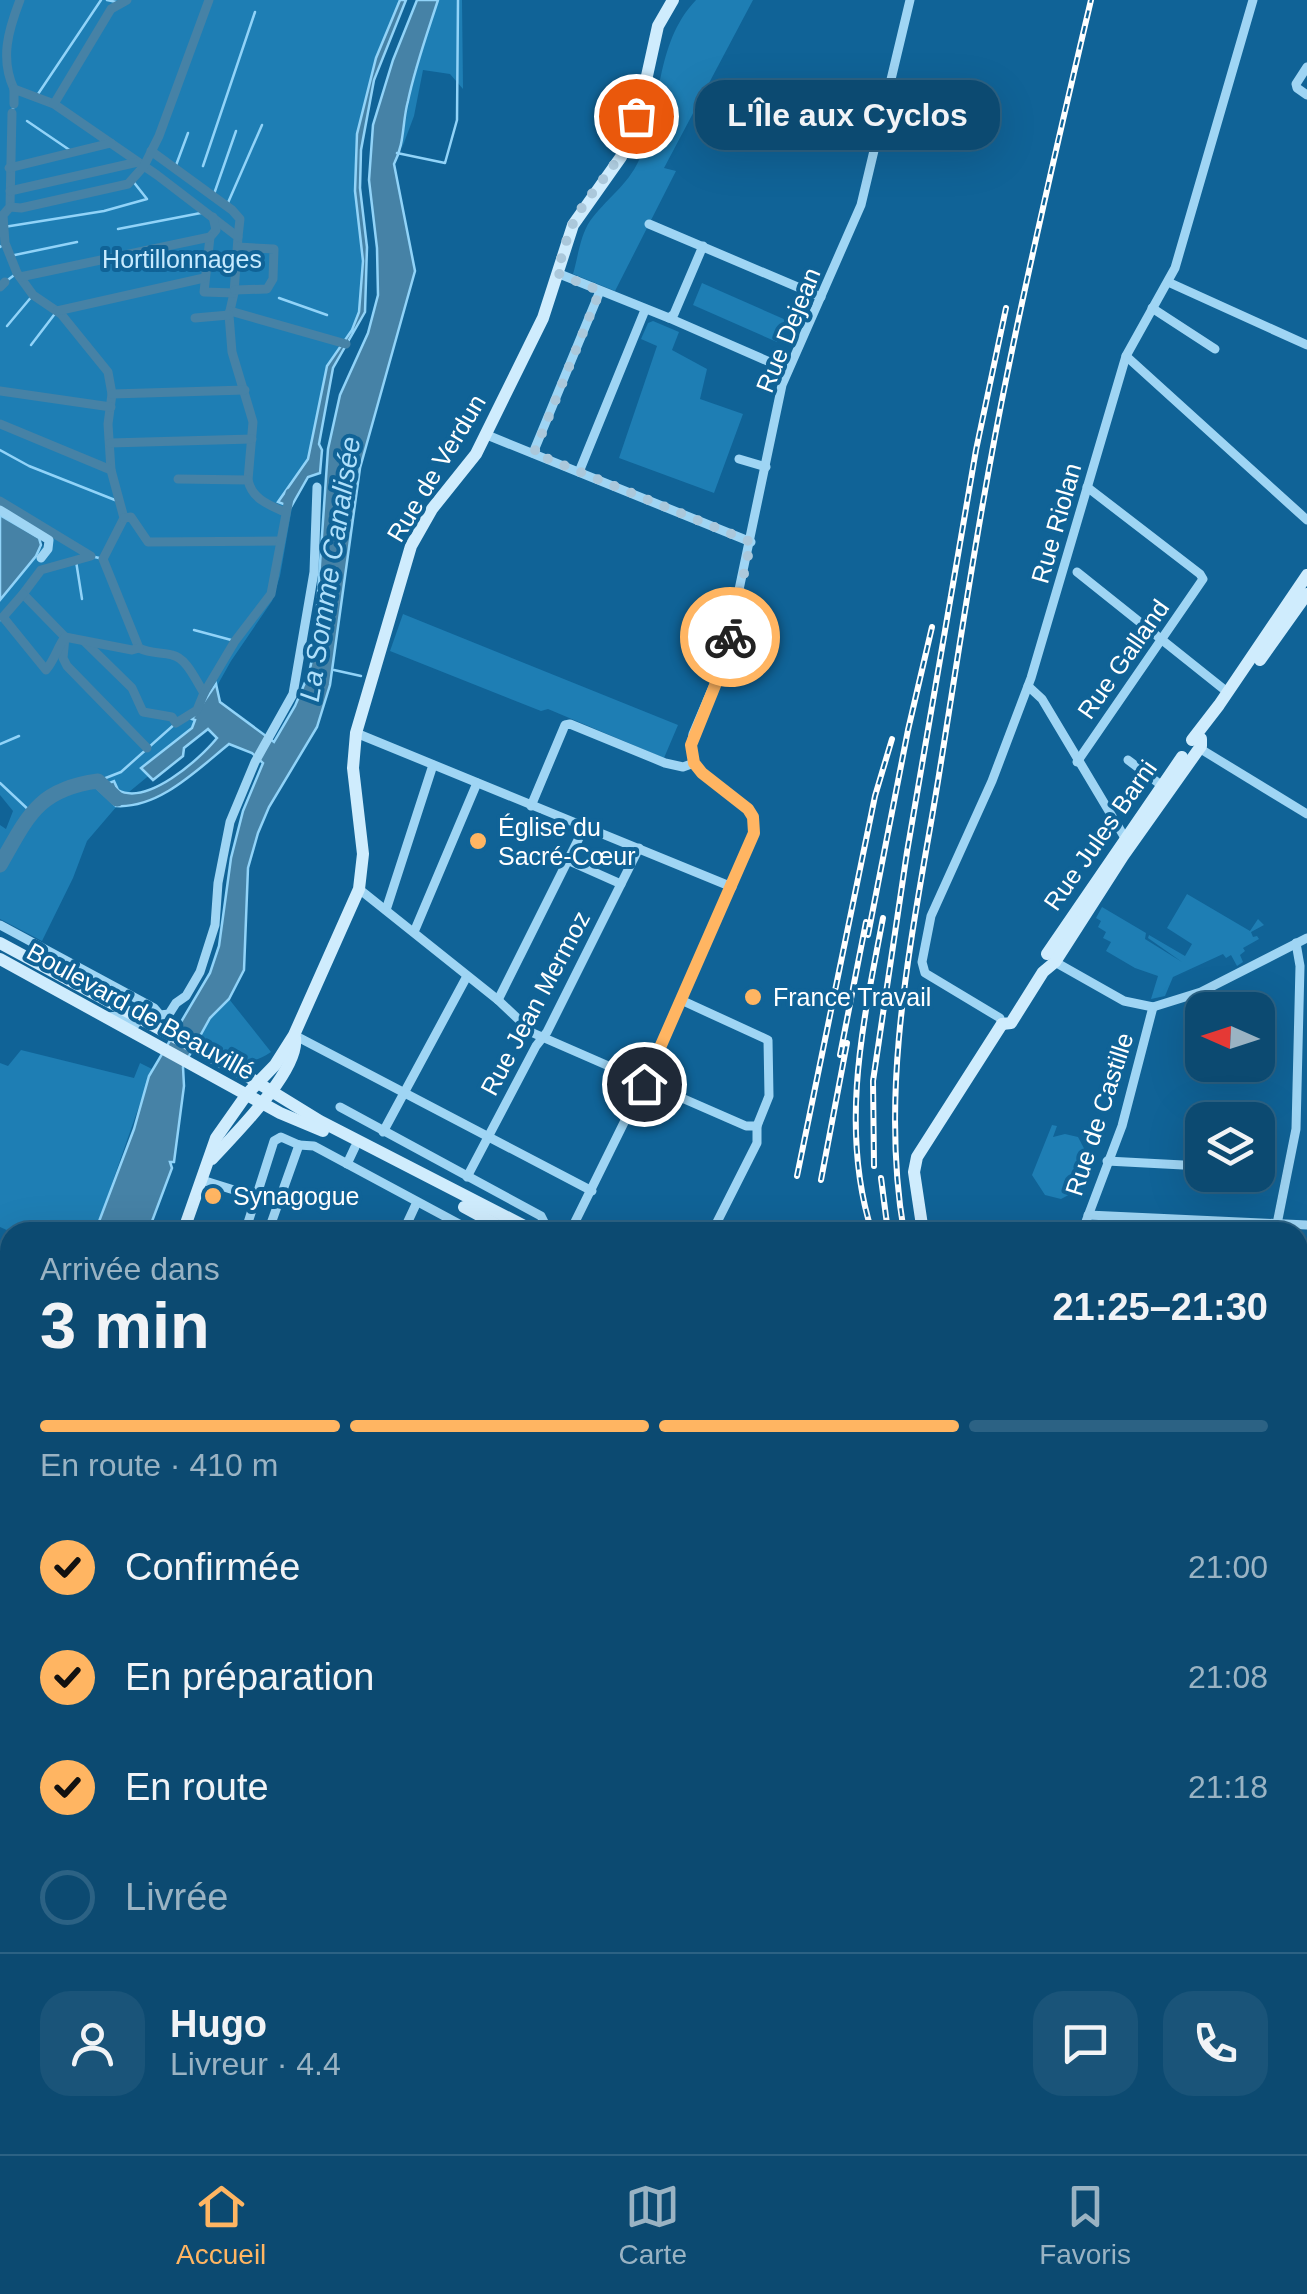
<!DOCTYPE html>
<html lang="fr">
<head>
<meta charset="utf-8">
<style>
	body { margin:0; font-family:Arial,sans-serif; background:#1a5479; color:#f1f3f6; height:100vh; display:flex; flex-direction:column; font-size:38px; white-space:nowrap }
	* { box-sizing:border-box; margin:0 }
	p { font-size:32px; color:#9ab3c3 }
	.icon { flex:none; width:55px; height:55px; fill:none; stroke:currentColor; stroke-width:2; stroke-linecap:round; stroke-linejoin:round }
	.map { position:relative; flex:1; overflow:hidden }
	.drawer { position:absolute; left:0px; top:1222px; width:1308px; height:932px; display:flex; flex-direction:column; background:#0c4a71; border-radius:30px 30px 0 0; box-shadow:0 10px 40px #0002,0 0 0 2px #2c6284 }
	.drawer>* { flex:none }
	.needle { width:65px; rotate:273deg }
	.buttons { position:absolute; left:1185px; top:992px; display:grid; gap:20px }
	.buttons a { display:grid; place-items:center; width:90px; height:90px; border-radius:20px; background:#0c4a71; box-shadow:0 10px 40px #0002,0 0 0 2px #2c6284; font-size:50px }
	.pin { position:absolute; display:grid; place-items:center; width:85px; height:85px; color:#fff; margin:-42px; border:5px solid #fff; border-radius:50%; box-shadow:0 2px 10px #0007 }
	.courier { position:absolute; display:grid; place-items:center; width:100px; height:100px; margin:-50px; border:8px solid #ffb562; border-radius:50%; background:#fff; color:#222; box-shadow:0 2px 12px #0007 }
	.bubble { position:absolute; height:70px; border-radius:30px; background:#0c4a71; box-shadow:0 10px 40px #0002,0 0 0 2px #2c6284; font-size:32px; font-weight:700; line-height:70px; text-align:center }
	.headline em { font-style:normal; font-weight:700 }
	.headline div { display:flex; flex-direction:column-reverse }
	.headline { display:flex; align-items:center; justify-content:space-between; height:170px; padding:0 40px }
	h1 { font-size:65px; font-weight:700; line-height:75px }
	.bar { display:grid; grid-template-columns:repeat(4,1fr); gap:15px 10px; align-content:center; height:120px; padding:0 40px }
	.bar i { height:12px; border-radius:8px; background:#2c6284 }
	.bar .on { background:#ffb562 }
	.bar p { grid-column:span 4 }
	.line { display:flex; align-items:center; gap:25px; padding:0 40px; border-top:2px solid #2c6284 }
	.line div { flex:1 }
	.round { display:grid; place-items:center; flex:none; width:105px; height:105px; border-radius:30px; background:#1a5479 }
	ol { padding:0 40px; list-style:none }
	li { display:flex; align-items:center; gap:30px; height:110px }
	li p { margin-inline-start:auto }
	li .icon { padding:10px; border-radius:50%; background:#ffb562; color:#111; stroke-width:4 }
	li:last-child { color:#9ab3c3 }
	li i { width:55px; height:55px; border:5px solid #2c6284; border-radius:50% }
	.tabs { display:flex; justify-content:space-around; align-items:center; height:140px; border-top:2px solid #2c6284; background:#0c4a71; font-size:28px; color:#9ab3c3 }
	.tabs a { display:grid; justify-items:center; gap:5px }
	.tabs .on { color:#ffb562 }
	.map>svg:first-child { display:block }
	.green { fill:#1e7eb4 }
	.water { fill:#4682a6; stroke:#91d3f8; stroke-width:2.5 }
	.lines { fill:none; stroke-linecap:round; stroke-linejoin:round }
	.stream { stroke:#91d3f8; stroke-width:2.5 }
	.canal { stroke:#4682a6; stroke-width:9 }
	.river { stroke:#4682a6; stroke-width:15 }
	.street { stroke:#9fd5f4; stroke-width:9 }
	.secondary { stroke:#cfecfd; stroke-width:12 }
	.rail-casing { stroke:#fff; stroke-width:6 }
	.rail { stroke:#106397; stroke-width:2.5; stroke-dasharray:8; stroke-linecap:butt }
	.done { stroke:#abc8db; stroke-width:10; stroke-dasharray:0 18 }
	.route { stroke:#ffb562; stroke-width:12 }
	.poi-dot { fill:#ffb562; stroke:#106397; stroke-width:4 }
	.labels { text-anchor:middle; dominant-baseline:central; stroke-width:8; stroke-linejoin:round; paint-order:stroke }
	.park-label { font-size:25px; fill:#c7eafe; stroke:#106397 }
	.street-label { font-size:25px; fill:#fff; stroke:#106397 }
	.poi-label { font-size:25px; fill:#fff; stroke:#106397; text-anchor:start }
	.water-label { font-size:28px; font-style:italic; fill:#afe0fb; stroke:#106397 }
</style>
</head>
<body>
<div class="map">
<svg width="1307" height="2154" viewBox="0 0 1307 2154">
	<rect width="100%" height="100%" fill="#106397"/>
	<g class="green">
		<polygon points="0,0 405,0 379,61 361,135 358,186 366,252 364,313 331,369 308,477 293,502 280,576 272,601 231,661 213,693 221,716 129,792 87,841 73,878 42,941 0,919 0,825 6,829 13,811 0,795 0,602 50,537 0,508"/>
		<path d="M 438,0 L 462,0 L 463,89 L 450,74 L 423,70 L 414,116 L 402,148 C 407,96 422,50 438,0 Z"/>
		<path d="M 696,0 L 753,0 L 664,168 L 676,171 L 615,291 L 573,274 C 578,257 580,236 590,221 C 605,200 628,185 639,160 C 663,107 654,44 696,0 Z"/>
		<polygon points="702,283 786,320 777,342 693,305"/>
		<polygon points="653,321 679,332 672,350 707,369 700,399 743,414 714,493 619,458 657,346 641,339 648,323"/>
		<polygon points="403,614 678,725 664,758 548,709 541,711 390,651"/>
		<polygon points="1187,894 1250,931 1258,919 1264,925 1251,932 1253,937 1257,936 1259,939 1243,948 1245,951 1240,955 1243,962 1237,966 1231,955 1226,958 1223,954 1173,977 1165,996 1151,999 1158,976 1135,968 1106,951 1111,942 1103,938 1106,932 1098,927 1101,921 1096,918 1102,907 1146,933 1145,939 1182,962 1148,938 1149,935 1185,956 1192,944 1167,928"/>
		<path d="M 229,999 L 271,1052 C 240,1073 228,1055 198,1041 L 210,1018 Z"/>
		<polygon points="21,1050 134,1078 140,1063 152,1069 95,1232 11,1232 0,1227 0,1063 8,1066"/>
		<polygon points="1052,1125 1057,1126 1053,1137 1065,1134 1078,1137 1088,1156 1076,1191 1061,1199 1045,1195 1032,1175"/>
		<polygon points="738,2145 872,2145 888,2153 733,2154"/>
	</g>
	<g class="water">
		<polygon points="400,0 406,0 374,80 361,150 360,188 367,247 365,312 333,368 319,444 322,450 320,473 308,477 291,507 278,502 308,459 327,366 352,330 359,312 363,261 355,191 357,134 376,58"/>
		<path d="M 417,0 L 438,0 C 427,34 415,67 408,101 C 402,123 405,143 394,164 L 415,271 L 360,468 L 330,685 L 317,727 L 269,807 L 258,833 L 248,868 L 244,970 L 229,999 L 210,1018 L 183,1067 L 184,1086 L 174,1162 L 170,1162 L 172,1168 L 148,1232 L 95,1232 L 134,1129 L 149,1076 L 210,973 L 219,946 L 231,858 L 243,811 L 263,763 L 252,753 L 229,744 C 198,769 159,809 116,806 L 97,788 L 114,781 L 118,790 C 147,806 199,760 217,738 L 208,729 L 184,748 L 183,756 L 153,780 L 141,768 L 192,728 L 195,720 L 192,719 L 216,684 L 220,702 L 274,742 L 295,706 L 309,673 L 314,650 L 328,449 L 340,395 L 368,333 L 378,295 L 377,248 L 369,180 L 373,125 L 393,60 Z"/>
		<polygon points="0,515 39,538 41,545 36,556 0,600"/>
	</g>
	<g class="lines">
		<g class="stream">
			<polyline points="107,0 121,3"/>
			<polyline points="36,97 101,0"/>
			<polyline points="12,113 14,104"/>
			<polyline points="27,121 74,153"/>
			<polyline points="397,153 445,163 457,120 458,0"/>
			<polyline points="203,166 255,12"/>
			<polyline points="175,168 188,133"/>
			<polyline points="214,194 236,131"/>
			<polyline points="227,205 262,125"/>
			<polyline points="0,216 3,215"/>
			<polyline points="4,227 104,211 147,199 132,180"/>
			<polyline points="118,229 206,212"/>
			<polyline points="0,247 5,243"/>
			<polyline points="10,256 77,242"/>
			<polyline points="5,282 17,273"/>
			<polyline points="279,298 327,315"/>
			<polyline points="7,326 33,295"/>
			<polyline points="31,345 57,311"/>
			<polyline points="0,450 29,466 120,502"/>
			<polyline points="91,556 103,559"/>
			<polyline points="76,561 82,599"/>
			<polyline points="0,620 3,617"/>
			<polyline points="194,630 235,641"/>
			<polyline points="334,670 361,676"/>
			<polyline points="0,744 19,736"/>
			<polyline points="98,781 121,772 176,723"/>
			<polyline points="0,783 32,813"/>
		</g>
		<g class="canal">
			<path d="M 14,89 C 0,59 8,31 20,0"/>
			<path d="M 14,104 L 14,89 L 54,104 L 157,175 L 238,237 L 234,293 L 229,315 L 232,352 L 253,422 L 248,480 C 252,499 269,505 285,512"/>
			<polyline points="54,104 111,9 127,0"/>
			<polyline points="12,113 10,207 3,215 5,243 17,273 33,295 61,314 108,372 112,394 108,424 111,470"/>
			<polyline points="151,151 232,210 240,219 238,237"/>
			<polyline points="9,168 111,143"/>
			<polyline points="10,191 138,162"/>
			<polyline points="10,207 21,208 128,184 144,166 159,136 209,0"/>
			<polyline points="213,217 216,230 210,237 204,292 234,293"/>
			<polyline points="20,277 210,237"/>
			<polyline points="0,287 5,282"/>
			<polyline points="235,290 267,289 273,279 274,249 238,247"/>
			<polyline points="57,311 204,278"/>
			<polyline points="230,311 346,344"/>
			<polyline points="195,318 229,315"/>
			<polyline points="0,391 111,407"/>
			<polyline points="112,394 245,390"/>
			<path d="M 0,424 L 111,470 L 124,518 L 103,559 L 139,648 C 151,654 160,652 172,655 C 187,658 196,681 204,693 L 197,710 L 176,723 L 172,717 L 143,712 L 132,688 L 84,641"/>
			<polyline points="110,443 252,439"/>
			<polyline points="178,479 248,480"/>
			<polyline points="0,501 91,556 41,570 23,594 65,637 63,658 67,666 147,748"/>
			<polyline points="124,518 131,517 148,542 280,541"/>
			<path d="M 23,594 L 3,617 L 46,670 C 55,659 57,648 65,637 L 132,650 L 139,648"/>
			<polyline points="204,693 235,641 271,594 290,493"/>
		</g>
		<path class="river" d="M 0,865 C 28,816 38,789 98,781 L 117,799"/>
		<g class="street">
			<polyline points="1307,67 1296,84 1297,88 1307,95"/>
			<polyline points="649,224 821,297"/>
			<polyline points="557,273 669,318 788,370"/>
			<polyline points="1168,282 1307,345"/>
			<polyline points="1152,308 1215,349"/>
			<polyline points="669,318 674,314 703,246"/>
			<polyline points="1126,356 1307,520"/>
			<polyline points="487,435 751,542"/>
			<polyline points="533,453 600,291"/>
			<polyline points="739,459 766,467"/>
			<polyline points="579,472 645,310"/>
			<polyline points="0,510 49,540 48,549 41,558"/>
			<polyline points="1077,572 1226,691"/>
			<polyline points="1028,686 1042,699 1125,838"/>
			<polyline points="356,733 732,887"/>
			<polyline points="1199,748 1307,814"/>
			<polyline points="1128,760 1161,785"/>
			<polyline points="1077,762 1203,579 1200,574 1087,487"/>
			<polyline points="531,806 565,725 570,724 665,763 683,767 694,763"/>
			<polyline points="567,860 621,884"/>
			<polyline points="359,889 498,1000 533,1033 746,1126 757,1126"/>
			<polyline points="386,910 433,765"/>
			<polyline points="0,925 154,1008 160,1015 169,1014 176,1003 186,996 200,972 215,925 218,883 230,822 255,762 293,694 314,572 317,487"/>
			<polyline points="414,932 477,783"/>
			<polyline points="1055,962 1124,1001 1153,1007 1201,992 1307,938"/>
			<polyline points="498,1000 584,828"/>
			<polyline points="681,1000 768,1040 769,1096 757,1126 757,1143 712,1232"/>
			<polyline points="108,1017 118,1016 135,1025 144,1012"/>
			<polyline points="1000,1018 925,973 922,962 931,916 992,781 1031,678 1126,356 1175,268 1253,0"/>
			<polyline points="294,1035 592,1191"/>
			<polyline points="340,1107 541,1216 544,1222 532,1230"/>
			<polyline points="383,1132 466,978"/>
			<polyline points="299,1145 314,1146 474,1232"/>
			<polyline points="1107,1161 1202,1166"/>
			<polyline points="347,1164 355,1147"/>
			<polyline points="467,1177 536,1046 547,1032 639,848"/>
			<polyline points="202,1180 256,1197"/>
			<polyline points="1088,1215 1307,1225"/>
			<polyline points="1277,1224 1296,1129 1300,966 1296,943"/>
			<polyline points="245,1232 274,1141 281,1137 299,1145"/>
			<polyline points="268,1232 299,1145"/>
			<polyline points="403,1232 417,1202"/>
			<polyline points="570,1232 643,1084 754,833 753,817 747,809 702,773 694,763 691,745 693,734 724,661 782,385 861,205 910,0"/>
			<polyline points="1082,1232 1122,1126 1153,1007"/>
			<polyline points="1298,1341 1307,1292"/>
			<polyline points="0,1342 10,1342"/>
			<polyline points="1298,1347 1307,1348"/>
			<polyline points="0,1367 10,1367"/>
			<polyline points="1298,1482 1307,1483"/>
			<polyline points="0,1557 10,1564"/>
			<polyline points="1298,1739 1307,1740"/>
			<polyline points="1298,1816 1307,1818"/>
			<polyline points="0,1832 10,1830"/>
			<polyline points="0,1878 10,1854"/>
			<polyline points="0,1900 10,1905"/>
			<polyline points="1298,1907 1307,1909"/>
			<polyline points="1298,1999 1307,2001"/>
			<polyline points="0,2126 10,2056"/>
			<polyline points="887,2145 904,2154"/>
			<polyline points="1253,2145 1272,2154"/>
			<polyline points="1298,2145 1307,2114"/>
			<polyline points="103,2154 106,2145"/>
			<polyline points="177,2154 180,2145"/>
			<polyline points="238,2154 239,2145"/>
			<polyline points="494,2154 499,2145"/>
			<polyline points="639,2154 643,2145"/>
			<polyline points="980,2154 981,2145"/>
			<polyline points="1102,2154 1103,2145"/>
		</g>
		<g class="secondary">
			<polyline points="1260,660 1307,594"/>
			<polyline points="1192,740 1219,705 1307,575"/>
			<polyline points="0,943 245,1075 320,1121 536,1232"/>
			<polyline points="1047,954 1182,757"/>
			<polyline points="0,959 280,1113 323,1131"/>
			<polyline points="1002,1024 1011,1023 1043,972 1055,962 1123,856 1201,746 1201,739 1195,737"/>
			<path d="M 212,1159 C 234,1135 300,1070 295,1038"/>
			<polyline points="464,1207 510,1232"/>
			<polyline points="183,1232 216,1138 247,1094 275,1065 294,1035 359,889 363,854 353,768 356,733 411,546 432,509 476,454 543,318 573,225 621,157 643,94 658,26 673,0"/>
			<polyline points="923,1232 914,1172 917,1157 1002,1024"/>
			<polyline points="0,1354 10,1353"/>
			<polyline points="0,1649 10,1622"/>
			<polyline points="1298,1665 1307,1662"/>
			<polyline points="1000,2154 1001,2145"/>
			<polyline points="1012,2154 1013,2145"/>
		</g>
		<defs>
			<g id="rail">
				<polyline points="868,935 908,730 932,627"/>
				<polyline points="840,1055 866,922"/>
				<polyline points="874,1166 873,1081 907,852 976,450 1006,308"/>
				<polyline points="797,1176 875,796 892,739"/>
				<polyline points="881,1178 888,1232"/>
				<polyline points="821,1180 847,1043"/>
				<path d="M 872,1232 C 839,1128 863,1023 883,918"/>
				<path d="M 904,1232 C 878,1083 914,928 938,781 C 960,644 980,506 1008,370 C 1033,246 1062,123 1091,0"/>
				<polyline points="1069,2154 1070,2145"/>
			</g>
		</defs>
		<use href="#rail" class="rail-casing"/>
		<use href="#rail" class="rail"/>
	</g>
	<g class="lines">
		<path class="done" d="M 636,116 C 622,164 604,174 579,212 C 568,230 563,253 557,273 L 600,291 L 534,453 L 751,542 L 730,637"/>
		<polyline class="route" points="644,1084 754,833 753,817 748,809 702,773 694,763 691,745 722,668 730,637"/>
	</g>
	<g class="poi-dot">
		<circle cx="478" cy="841" r="10"/>
		<circle cx="753" cy="997" r="10"/>
		<circle cx="213" cy="1196" r="10"/>
	</g>
	<g class="labels">
		<g class="park-label">
			<text x="182" y="259">Hortillonnages</text>
		</g>
		<g class="street-label">
			<text transform="translate(788 330) rotate(-68)">Rue Dejean</text>
			<text transform="translate(436 468) rotate(-59)">Rue de Verdun</text>
			<text transform="translate(1056 523) rotate(-74)">Rue Riolan</text>
			<text transform="translate(1123 659) rotate(-55)">Rue Galland</text>
			<text transform="translate(1100 835) rotate(-55)">Rue Jules Barni</text>
			<text transform="translate(535 1003) rotate(-62)">Rue Jean Mermoz</text>
			<text transform="translate(141 1011) rotate(29)">Boulevard de Beauvillé</text>
			<text transform="translate(1099 1114) rotate(-72)">Rue de Castille</text>
		</g>
		<g class="poi-label">
			<text x="498" y="827">Église du<tspan x="498" dy="29">Sacré-Cœur</tspan></text>
			<text x="773" y="997">France Travail</text>
			<text x="233" y="1196">Synagogue</text>
		</g>
		<g class="water-label">
			<text transform="translate(330 569) rotate(-81)">La Somme Canalisée</text>
		</g>
	</g>
</svg>
<div class="buttons">
<a><svg class="needle" viewBox="-14 -14 28 28"><path d="M0-13l5 13h-10z" fill="#e53935"/><path d="M0 13l5-13h-10z" fill="#9ab3c3"/></svg></a>
<a><svg class="icon" aria-label="layers" viewBox="0 0 24 24"><path d="M12 4l9 5-9 5-9-5zM3 14l9 5 9-5"/></svg></a>
</div>
<div class="pin" style="left:636px;top:116px;background:#ea580c"><svg class="icon" aria-label="bag" viewBox="0 0 24 24"><path d="M5 8h14l-1 12H6zM9 8a3 3 0 0 1 6 0"/></svg></div>
<div class="pin" style="left:644px;top:1084px;background:#1f2937"><svg class="icon" aria-label="home" viewBox="0 0 24 24"><path d="M3 11l9-7 9 7M6 9v11h12V9"/></svg></div>
<div class="courier" style="left:730px;top:637px"><svg class="icon" aria-label="bike" viewBox="0 0 24 24"><circle cx="6" cy="16" r="4"/><circle cx="18" cy="16" r="4"/><path d="M6 16l4-8h5l3 8M10 8l3 8H6M13 5h3"/></svg></div>
<div class="bubble" style="left:695px;top:80px;width:305px">L'Île aux Cyclos</div>
<section class="drawer">
<div class="headline"><div><h1>3 min</h1><p>Arrivée dans</p></div><em>21:25–21:30</em></div>
<div class="bar"><i class="on"></i><i class="on"></i><i class="on"></i><i></i><p>En route · 410 m</p></div>
<ol>
<li><svg class="icon" aria-label="check" viewBox="0 0 24 24"><path d="M5 12l5 5 9-10"/></svg>Confirmée<p>21:00</p></li>
<li><svg class="icon" aria-label="check" viewBox="0 0 24 24"><path d="M5 12l5 5 9-10"/></svg>En préparation<p>21:08</p></li>
<li><svg class="icon" aria-label="check" viewBox="0 0 24 24"><path d="M5 12l5 5 9-10"/></svg>En route<p>21:18</p></li>
<li><i></i>Livrée</li>
</ol>
<div class="line" style="height:180px"><a class="round"><svg class="icon" aria-label="person" viewBox="0 0 24 24"><circle cx="12" cy="8" r="4"/><path d="M4 21q1-7 8-7t8 7"/></svg></a><div><b>Hugo</b><p>Livreur · 4.4</p></div><a class="round"><svg class="icon" aria-label="chat" viewBox="0 0 24 24"><path d="M4 5h16v11H9l-5 4z"/></svg></a><a class="round"><svg class="icon" aria-label="phone" viewBox="0 0 24 24"><path d="M5 4h4l2 5-3 2q2 4 5 5l2-3 5 2v4C11 20 4 13 5 4z"/></svg></a></div>
</section>
</div>
<nav class="tabs">
<a class="on"><svg class="icon" aria-label="home" viewBox="0 0 24 24"><path d="M3 11l9-7 9 7M6 9v11h12V9"/></svg>Accueil</a>
<a><svg class="icon" aria-label="map" viewBox="0 0 24 24"><path d="M3 6l6-2 6 2 6-2v14l-6 2-6-2-6 2zM9 4v14M15 6v14"/></svg>Carte</a>
<a><svg class="icon" aria-label="saved" viewBox="0 0 24 24"><path d="M7 4h10v16l-5-4-5 4z"/></svg>Favoris</a>
</nav>
</body>
</html>
